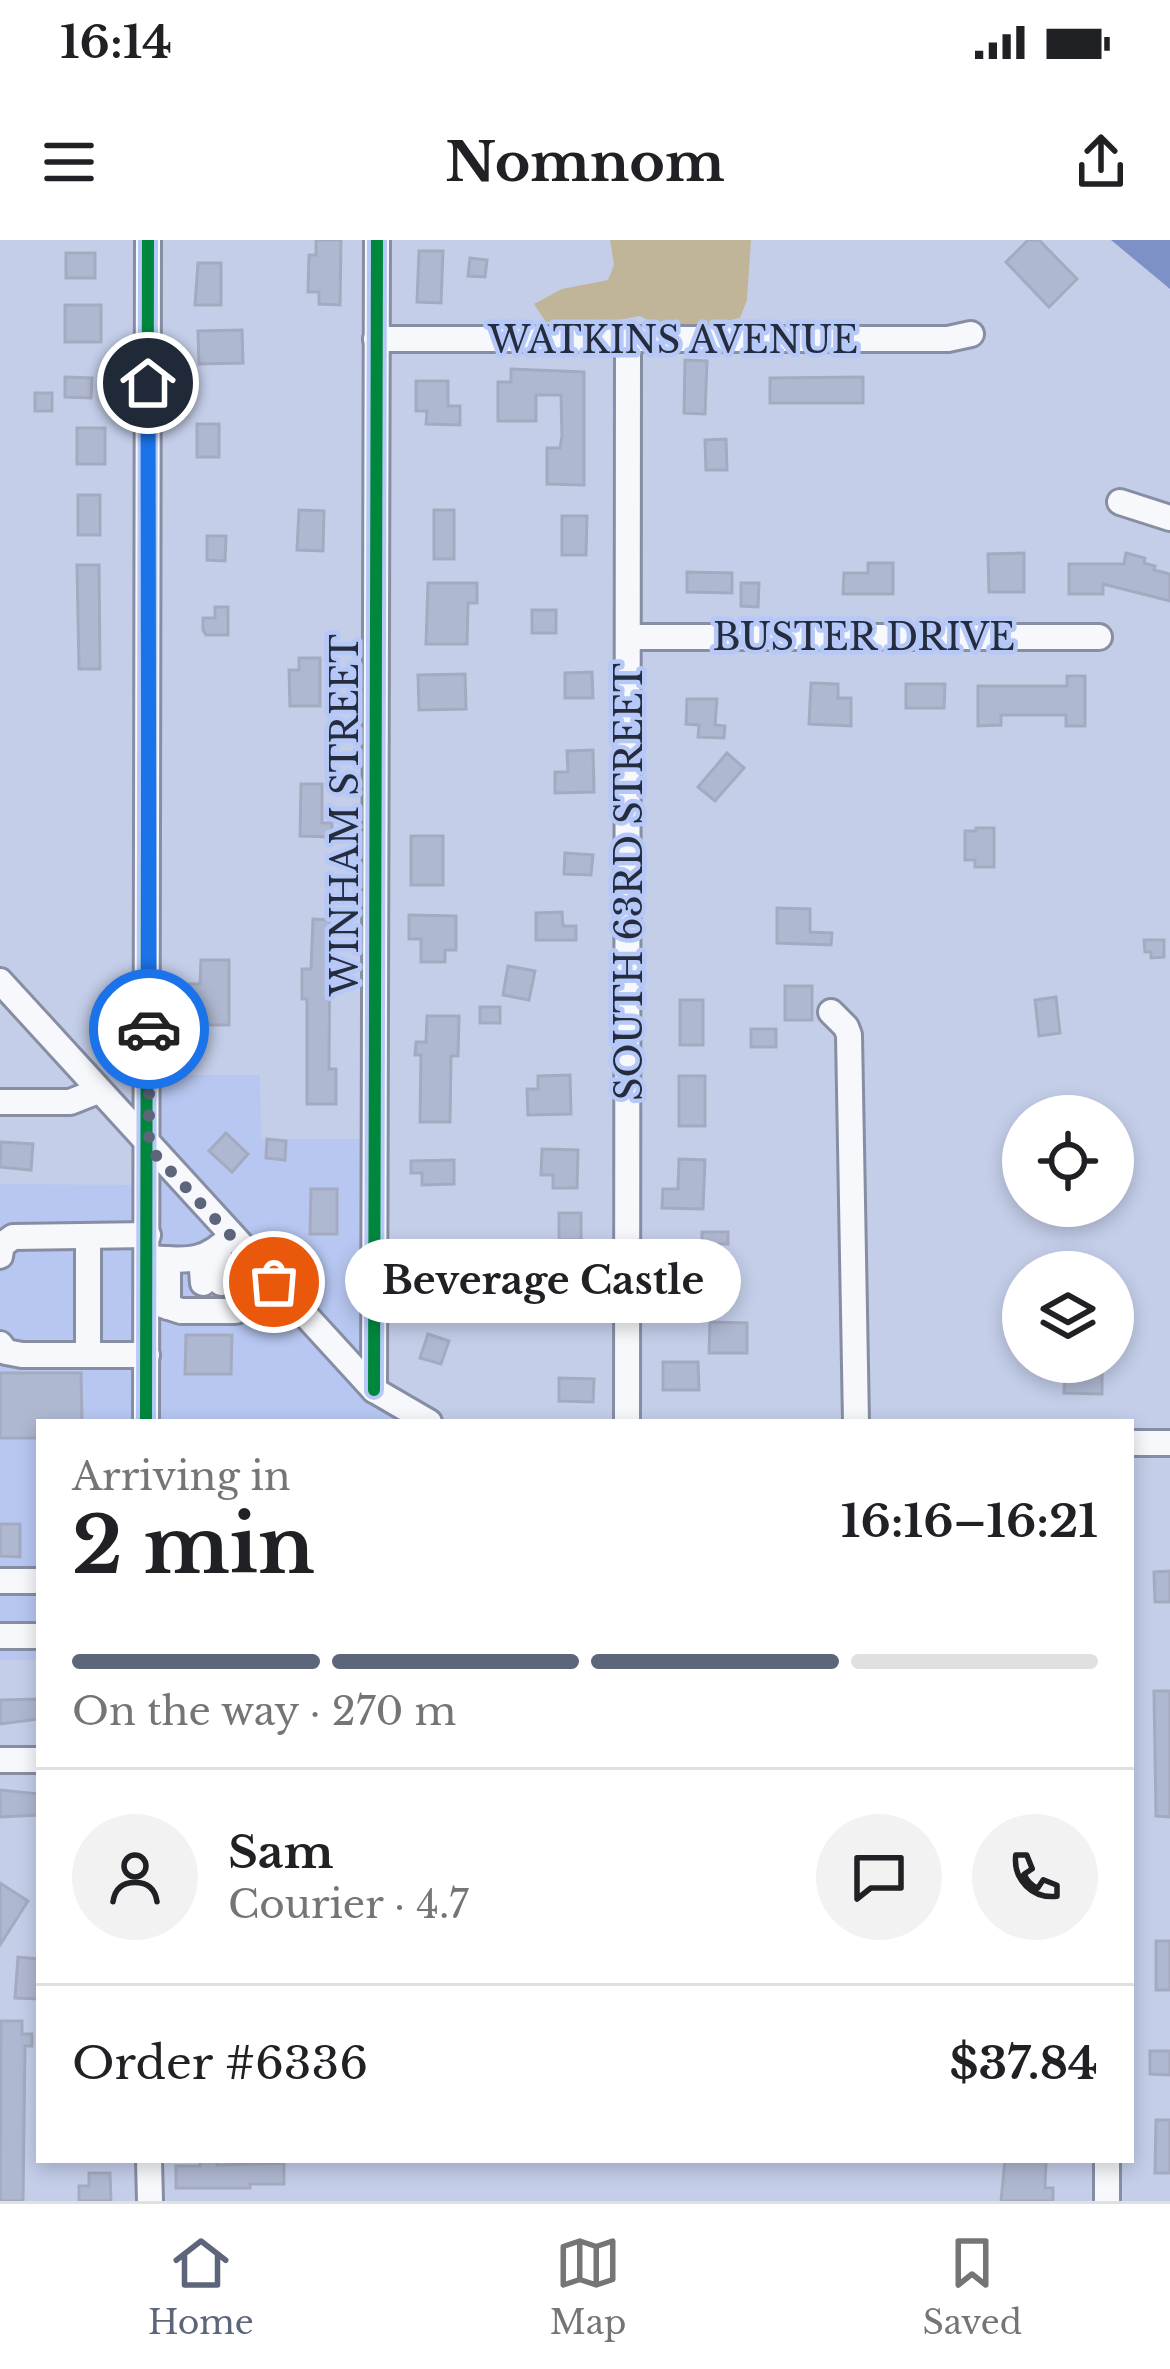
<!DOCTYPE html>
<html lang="en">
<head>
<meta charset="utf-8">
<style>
	body { margin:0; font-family:"Libre Baskerville",serif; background:#f2f2f2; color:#202124; height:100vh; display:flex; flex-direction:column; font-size:45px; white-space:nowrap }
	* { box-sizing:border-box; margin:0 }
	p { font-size:39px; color:#757577 }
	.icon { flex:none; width:66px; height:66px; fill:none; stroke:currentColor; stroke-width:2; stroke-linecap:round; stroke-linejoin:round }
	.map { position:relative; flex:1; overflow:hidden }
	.sheet { position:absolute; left:36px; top:1179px; width:1098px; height:744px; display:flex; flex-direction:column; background:#fff; border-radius:0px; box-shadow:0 6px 18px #0003 }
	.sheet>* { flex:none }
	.fabs { position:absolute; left:1002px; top:855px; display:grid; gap:24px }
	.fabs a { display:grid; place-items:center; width:132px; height:132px; border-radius:50%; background:#fff; box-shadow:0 6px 18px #0003; font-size:60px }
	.pin { position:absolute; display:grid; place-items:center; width:102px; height:102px; color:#fff; margin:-51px; border:6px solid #fff; border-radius:50%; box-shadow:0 3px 12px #0007 }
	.courier { position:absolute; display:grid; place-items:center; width:120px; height:120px; margin:-60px; border:9px solid #1a73e8; border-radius:50%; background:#fff; color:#222; box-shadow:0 3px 15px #0007 }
	.bubble { position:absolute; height:84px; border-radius:42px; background:#fff; box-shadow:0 6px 18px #0003; font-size:39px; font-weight:700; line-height:84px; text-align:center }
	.overview em { font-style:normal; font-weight:700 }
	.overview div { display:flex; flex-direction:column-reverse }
	.overview { display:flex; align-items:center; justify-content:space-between; height:204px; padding:0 36px }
	h1 { font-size:78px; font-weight:700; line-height:90px }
	.bar { display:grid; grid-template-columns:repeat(4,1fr); gap:18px 12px; align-content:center; height:144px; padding:0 36px }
	.bar i { height:15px; border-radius:9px; background:#e0e0e0 }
	.bar .selected { background:#5d657a }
	.bar p { grid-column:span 4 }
	.line { display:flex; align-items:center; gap:30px; padding:0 36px; border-top:3px solid #e0e0e0 }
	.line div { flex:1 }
	.round { display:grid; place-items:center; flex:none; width:126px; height:126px; border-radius:63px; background:#f2f2f2 }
	.status { display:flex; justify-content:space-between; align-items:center; height:84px; padding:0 60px; background:#fff; direction:ltr }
	.status svg { height:33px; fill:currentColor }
	header { display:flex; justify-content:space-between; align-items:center; height:156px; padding:0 36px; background:#fff; font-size:54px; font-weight:700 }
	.tabs { display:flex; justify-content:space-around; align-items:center; height:168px; border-top:3px solid #e0e0e0; background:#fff; font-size:33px; color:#757577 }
	.tabs a { display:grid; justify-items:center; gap:6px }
	.tabs .selected { color:#5d657a }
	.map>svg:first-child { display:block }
	.built { fill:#b7c7f1 }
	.green { fill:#c1b599 }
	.water { fill:#7d91c7 }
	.building { fill:#afb8d1; stroke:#a4abc0; stroke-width:3 }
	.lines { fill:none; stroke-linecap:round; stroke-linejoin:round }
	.minor-casing { stroke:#878ea3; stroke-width:30 }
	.minor { stroke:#f6f8fc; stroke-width:24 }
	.cycleway-casing { stroke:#b5c8f8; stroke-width:20 }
	.cycleway { stroke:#00873e; stroke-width:12 }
	.done { stroke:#5d657a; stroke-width:12; stroke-dasharray:0 21.6 }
	.route { stroke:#1a73e8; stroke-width:15 }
	.labels { text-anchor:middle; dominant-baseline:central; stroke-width:9; stroke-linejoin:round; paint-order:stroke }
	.street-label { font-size:36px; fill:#252c3e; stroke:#b5c8f8 }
</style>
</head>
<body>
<div class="status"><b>16:14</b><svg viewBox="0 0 49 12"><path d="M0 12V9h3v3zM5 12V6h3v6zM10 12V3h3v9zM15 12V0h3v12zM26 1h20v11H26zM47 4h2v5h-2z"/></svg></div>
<header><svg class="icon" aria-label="menu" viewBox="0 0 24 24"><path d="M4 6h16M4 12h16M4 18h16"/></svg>Nomnom<svg class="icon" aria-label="share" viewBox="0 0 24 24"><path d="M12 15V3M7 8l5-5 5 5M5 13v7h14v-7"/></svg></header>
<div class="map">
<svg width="1170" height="1961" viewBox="0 0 1170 1961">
	<rect width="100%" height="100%" fill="#c4cee9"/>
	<g class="built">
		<polygon points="150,835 260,835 261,899 373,899 372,1145 150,907"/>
		<polygon points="150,917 363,1143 429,1182 39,1182 39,1420 0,1420 0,944 146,945"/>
	</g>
	<polygon class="green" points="610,0 751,0 747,60 740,78 684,90 660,86 640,76 598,84 546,82 534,64 562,49 608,40 614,25"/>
	<polygon class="water" points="1111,0 1170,0 1170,49"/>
	<g class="building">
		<polygon points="316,0 341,0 340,65 319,64 319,52 308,52 309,15 316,15"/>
		<polygon points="1028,0 1039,0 1077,39 1049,67 1006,22"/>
		<polygon points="419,11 443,11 441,63 417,62"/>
		<rect x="66" y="13" width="29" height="25"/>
		<polygon points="470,18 487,20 485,37 468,36"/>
		<polygon points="198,23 221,23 221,65 195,65"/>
		<rect x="65" y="65" width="36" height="37"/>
		<polygon points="242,90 243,123 199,124 198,91"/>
		<polygon points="685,120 707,121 705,174 684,173"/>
		<polygon points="511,129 584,132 584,245 547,244 547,208 560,208 562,196 561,155 536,155 536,181 498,181 498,142 511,142"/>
		<polygon points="65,137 92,138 91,158 65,157"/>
		<polygon points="863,137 863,163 770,163 770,138"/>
		<polygon points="416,141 448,141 448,166 460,166 460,185 426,184 427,171 416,171"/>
		<rect x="35" y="153" width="17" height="18"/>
		<rect x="197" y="184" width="22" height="33"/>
		<rect x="77" y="188" width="28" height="36"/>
		<polygon points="726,199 727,230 706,230 705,200"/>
		<rect x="78" y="255" width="22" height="40"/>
		<polygon points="299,270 324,271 323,311 297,310"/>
		<rect x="434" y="270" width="20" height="49"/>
		<polygon points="562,276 587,276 586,315 562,315"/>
		<polygon points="207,296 226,296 225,321 207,320"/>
		<polygon points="1024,313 1024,352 989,352 988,314"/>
		<polygon points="1126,313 1145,318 1144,323 1155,326 1154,330 1170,334 1170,361 1103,344 1103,354 1069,354 1069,324 1124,324"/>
		<polygon points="868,323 893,323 893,354 843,354 844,333 868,333"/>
		<polygon points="77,325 99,325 100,429 79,429"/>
		<polygon points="687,332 732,333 732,353 687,352"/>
		<polygon points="428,343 477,343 477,363 468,363 467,404 426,404"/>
		<polygon points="741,343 759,343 758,367 741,366"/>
		<polygon points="215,367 228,367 228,395 206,395 203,390 203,378 215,378"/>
		<rect x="532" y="370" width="24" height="23"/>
		<polygon points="299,418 320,418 320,466 290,466 289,430 299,430"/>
		<polygon points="592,432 593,458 565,458 565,433"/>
		<polygon points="465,434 466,469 419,470 418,435"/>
		<polygon points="1067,436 1085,436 1085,486 1066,486 1066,475 1001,475 1001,485 978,486 978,446 1067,446"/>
		<polygon points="811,443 838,444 838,458 851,458 851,486 809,484"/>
		<polygon points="906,444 945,444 944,468 906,468"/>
		<polygon points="687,459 717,459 715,485 725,486 724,498 698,497 699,485 686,484"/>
		<polygon points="593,510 594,552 555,553 555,532 568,532 567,511"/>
		<polygon points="727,513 744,528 715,561 698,547"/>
		<polygon points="301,544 322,544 322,583 332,583 332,597 300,596"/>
		<polygon points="976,588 994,588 994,627 975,627 975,620 965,620 965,591 976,591"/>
		<rect x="411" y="596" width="32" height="49"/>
		<polygon points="565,613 593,615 591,635 564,634"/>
		<polygon points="777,668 810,669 810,692 832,693 831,705 777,703"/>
		<polygon points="562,672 563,686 576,686 576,700 536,700 536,673"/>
		<polygon points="409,675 456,676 456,710 445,710 445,722 421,722 421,699 409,699"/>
		<polygon points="313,679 330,680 329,829 336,829 336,864 307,864 307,759 302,759 302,729 311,729"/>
		<polygon points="1144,700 1164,700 1164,717 1151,718 1151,712 1145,712"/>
		<polygon points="201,720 229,720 229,785 200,785 200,760 188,760 188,744 200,744"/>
		<polygon points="508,726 535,731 529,760 503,755"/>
		<rect x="785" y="746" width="27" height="34"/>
		<polygon points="1056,757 1060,793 1039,796 1035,760"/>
		<rect x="680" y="760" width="23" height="45"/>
		<rect x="480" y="767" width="20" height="16"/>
		<polygon points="427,776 459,776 458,816 451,816 450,882 420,882 421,815 415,815 416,802 426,802"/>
		<rect x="751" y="789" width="25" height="18"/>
		<polygon points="570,835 571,874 528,875 527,849 538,849 538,836"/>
		<rect x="679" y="836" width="26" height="50"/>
		<polygon points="226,893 248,914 232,932 209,911"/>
		<polygon points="267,899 286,901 285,920 266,918"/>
		<polygon points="1,902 33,904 31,930 0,927"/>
		<polygon points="542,909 578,910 577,948 553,948 553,935 541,935"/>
		<polygon points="679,919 705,920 703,969 662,968 663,949 678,949"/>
		<polygon points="454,920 454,944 422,945 422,933 411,933 411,921"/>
		<polygon points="311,949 337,949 337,994 310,994"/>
		<rect x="559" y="973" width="22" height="27"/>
		<polygon points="702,992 728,992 728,1004 715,1004 715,1055 676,1056 676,1005 702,1005"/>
		<polygon points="545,1023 569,1023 569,1064 546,1064"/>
		<polygon points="710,1082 747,1083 747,1113 709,1113"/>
		<polygon points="428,1094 449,1101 441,1124 420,1118"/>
		<polygon points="186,1095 232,1095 231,1134 185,1134"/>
		<polygon points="663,1122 698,1122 699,1150 663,1150"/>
		<polygon points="1065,1128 1102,1128 1102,1154 1064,1153"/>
		<polygon points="0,1133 81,1133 82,1181 39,1181 39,1198 0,1198"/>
		<polygon points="559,1138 594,1139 593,1162 559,1161"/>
		<polygon points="0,1284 20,1284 20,1317 0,1316"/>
		<polygon points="1170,1331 1170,1362 1155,1362 1154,1332"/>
		<polygon points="1154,1451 1170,1451 1170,1577 1156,1576"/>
		<polygon points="39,1459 39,1479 0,1484 0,1460"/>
		<polygon points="0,1550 39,1554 39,1575 0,1577"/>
		<polygon points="0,1643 28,1661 0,1705"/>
		<rect x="1156" y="1701" width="14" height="49"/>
		<polygon points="18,1717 39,1719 38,1759 15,1758"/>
		<polygon points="1,1781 22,1781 22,1794 32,1794 32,1806 25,1806 23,1961 0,1961"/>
		<polygon points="1150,1811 1170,1811 1170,1835 1150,1834"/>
		<polygon points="1156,1880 1170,1880 1170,1933 1155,1933"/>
		<polygon points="200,1920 217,1920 217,1925 284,1923 284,1944 250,1944 250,1948 176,1948 176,1926 200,1926"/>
		<polygon points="1005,1920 1046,1920 1045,1948 1053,1948 1053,1961 1001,1961"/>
		<polygon points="89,1933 110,1933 111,1961 79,1961 79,1946 89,1946"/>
	</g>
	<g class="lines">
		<defs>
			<g id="minor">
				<polyline points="376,99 948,99 971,94"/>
				<polyline points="1120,262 1170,278"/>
				<polyline points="630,397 1099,397"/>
				<polyline points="0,741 374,1150 429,1182"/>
				<polyline points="831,772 846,787 849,795 856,1182"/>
				<polyline points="0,862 70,862 98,851"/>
				<polyline points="88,996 88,1115"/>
				<polyline points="219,1008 221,1043"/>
				<polyline points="0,1016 2,1005 13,997 148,995"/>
				<polyline points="201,1017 203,1043"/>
				<path d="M 148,1018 C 185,1020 203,1025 231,996"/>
				<polyline points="168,1019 168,1067"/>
				<polyline points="147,1060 181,1071 236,1071 274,1042"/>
				<polyline points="0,1104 6,1112 22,1115 147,1115"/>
				<polyline points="374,1150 377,0"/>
				<polyline points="146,1182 148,0"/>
				<polyline points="627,1182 628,102"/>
				<polyline points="1131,1203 1170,1203"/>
				<polyline points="0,1341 39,1341"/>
				<polyline points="0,1396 39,1396"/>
				<polyline points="0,1520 39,1520"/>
				<polyline points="149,1920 150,1961"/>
				<polyline points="1107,1961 1107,1920"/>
			</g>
		</defs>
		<use href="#minor" class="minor-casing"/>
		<use href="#minor" class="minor"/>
		<defs>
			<g id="cycleway">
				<polyline points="374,1150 377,0"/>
				<polyline points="146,1182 148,0"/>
			</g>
		</defs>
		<use href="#cycleway" class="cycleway-casing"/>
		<use href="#cycleway" class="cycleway"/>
	</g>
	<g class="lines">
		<polyline class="done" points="149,789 149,908 274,1042"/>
		<polyline class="route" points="148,143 149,789"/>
	</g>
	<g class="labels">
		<g class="street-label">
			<text x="673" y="100">WATKINS AVENUE</text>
			<text x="864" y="397">BUSTER DRIVE</text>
			<text transform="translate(345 575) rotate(-90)">WINHAM STREET</text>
			<text transform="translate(629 642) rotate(-90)">SOUTH 63RD STREET</text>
		</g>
	</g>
</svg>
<div class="fabs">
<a><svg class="icon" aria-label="locate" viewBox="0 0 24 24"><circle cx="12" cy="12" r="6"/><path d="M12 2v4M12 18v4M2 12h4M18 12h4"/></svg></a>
<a><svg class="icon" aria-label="layers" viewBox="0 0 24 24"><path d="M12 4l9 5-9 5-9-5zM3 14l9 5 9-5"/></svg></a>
</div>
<div class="pin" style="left:274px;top:1042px;background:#ea580c"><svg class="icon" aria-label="bag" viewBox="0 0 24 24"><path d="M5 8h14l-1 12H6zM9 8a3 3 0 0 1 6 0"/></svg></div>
<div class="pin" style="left:148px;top:143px;background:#1f2937"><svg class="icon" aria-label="home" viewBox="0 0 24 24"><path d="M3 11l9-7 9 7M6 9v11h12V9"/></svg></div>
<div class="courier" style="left:149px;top:789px"><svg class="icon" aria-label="car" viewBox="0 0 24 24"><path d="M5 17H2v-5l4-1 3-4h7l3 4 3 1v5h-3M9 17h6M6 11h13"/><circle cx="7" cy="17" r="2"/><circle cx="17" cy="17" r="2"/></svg></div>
<div class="bubble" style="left:345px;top:999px;width:396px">Beverage Castle</div>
<section class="sheet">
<div class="overview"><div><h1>2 min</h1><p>Arriving in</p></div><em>16:16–16:21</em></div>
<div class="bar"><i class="selected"></i><i class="selected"></i><i class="selected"></i><i></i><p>On the way · 270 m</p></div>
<div class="line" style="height:216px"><a class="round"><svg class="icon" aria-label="person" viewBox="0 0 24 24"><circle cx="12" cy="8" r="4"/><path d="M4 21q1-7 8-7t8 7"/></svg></a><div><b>Sam</b><p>Courier · 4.7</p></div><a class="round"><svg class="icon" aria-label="chat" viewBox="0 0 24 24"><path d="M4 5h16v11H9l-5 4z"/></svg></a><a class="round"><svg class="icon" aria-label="phone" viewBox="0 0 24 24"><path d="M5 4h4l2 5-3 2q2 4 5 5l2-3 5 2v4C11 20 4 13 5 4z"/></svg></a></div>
<div class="line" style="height:156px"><div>Order #6336</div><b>$37.84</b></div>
</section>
</div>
<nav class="tabs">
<a class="selected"><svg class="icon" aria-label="home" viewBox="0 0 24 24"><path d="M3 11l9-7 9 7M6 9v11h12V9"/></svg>Home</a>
<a><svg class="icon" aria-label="map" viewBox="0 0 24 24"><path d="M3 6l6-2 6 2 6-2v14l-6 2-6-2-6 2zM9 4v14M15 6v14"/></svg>Map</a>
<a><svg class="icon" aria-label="saved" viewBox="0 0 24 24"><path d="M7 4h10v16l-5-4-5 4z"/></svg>Saved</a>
</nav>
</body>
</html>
